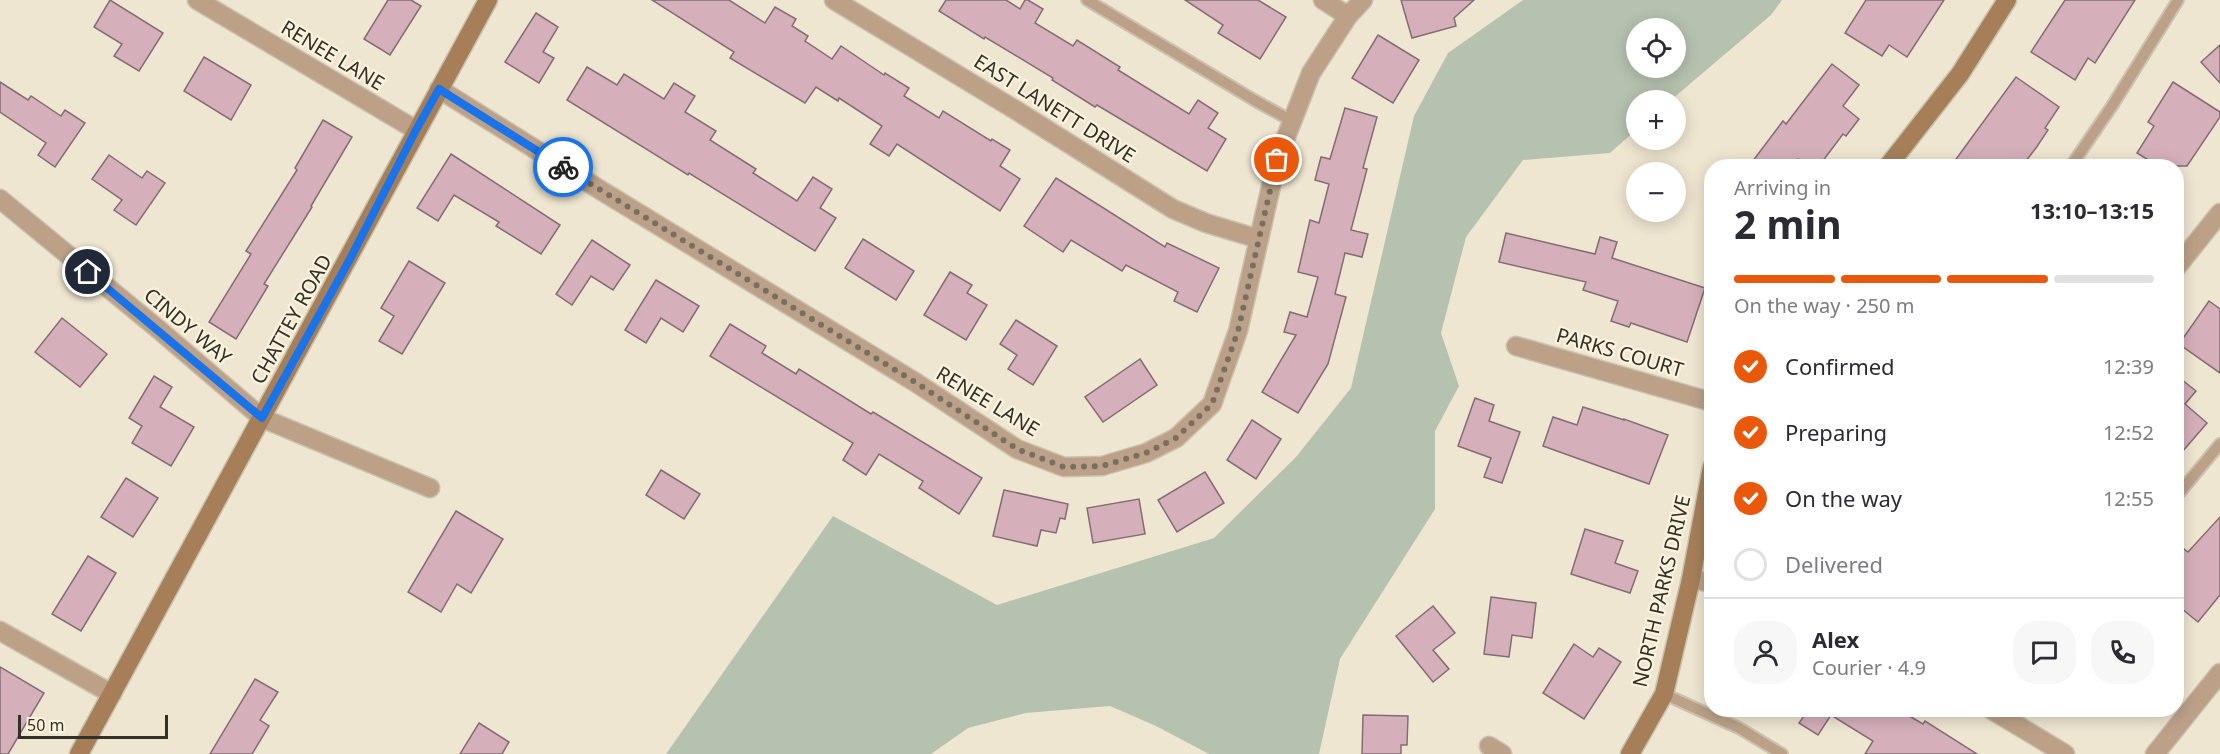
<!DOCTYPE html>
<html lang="en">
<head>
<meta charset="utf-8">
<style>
	body { margin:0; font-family:"Noto Sans",sans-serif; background:#f7f7f7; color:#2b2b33; height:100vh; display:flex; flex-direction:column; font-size:22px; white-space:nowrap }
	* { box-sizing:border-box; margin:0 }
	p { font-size:20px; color:#7c7c81 }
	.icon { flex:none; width:33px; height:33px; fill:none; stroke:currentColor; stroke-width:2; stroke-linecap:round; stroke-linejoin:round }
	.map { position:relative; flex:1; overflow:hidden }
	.panel { position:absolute; left:1704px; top:159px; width:480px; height:558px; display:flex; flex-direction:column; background:#fff; border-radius:24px; box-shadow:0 3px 15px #0003 }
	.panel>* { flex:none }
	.controls { position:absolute; left:1626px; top:18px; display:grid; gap:12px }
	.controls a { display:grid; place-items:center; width:60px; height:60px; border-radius:50%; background:#fff; box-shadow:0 3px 15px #0003; font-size:30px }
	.scale { position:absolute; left:18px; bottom:15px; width:150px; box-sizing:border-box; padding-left:6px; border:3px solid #333028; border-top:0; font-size:16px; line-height:21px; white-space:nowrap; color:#333028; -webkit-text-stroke:4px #fcf3de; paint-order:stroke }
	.pin { position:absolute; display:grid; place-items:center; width:51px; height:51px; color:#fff; margin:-26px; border:3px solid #fff; border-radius:50%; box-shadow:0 2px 6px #0007 }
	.courier { position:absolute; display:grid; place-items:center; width:60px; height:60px; margin:-30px; border:4px solid #1a73e8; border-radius:50%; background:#fff; color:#222; box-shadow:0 2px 8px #0007 }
	.headline em { font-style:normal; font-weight:700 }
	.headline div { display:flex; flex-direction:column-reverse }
	.headline { display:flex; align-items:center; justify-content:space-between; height:102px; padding:0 30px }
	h1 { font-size:39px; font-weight:700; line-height:45px }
	.bar { display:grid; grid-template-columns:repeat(4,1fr); gap:9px 6px; align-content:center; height:72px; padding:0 30px }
	.bar i { height:8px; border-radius:4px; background:#e1e1e2 }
	.bar .current { background:#ea580c }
	.bar p { grid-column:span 4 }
	.line { display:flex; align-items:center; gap:15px; padding:0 30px; border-top:2px solid #e1e1e2 }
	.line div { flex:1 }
	.round { display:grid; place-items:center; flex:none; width:63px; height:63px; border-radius:24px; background:#f7f7f7 }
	ol { padding:0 30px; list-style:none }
	li { display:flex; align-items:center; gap:18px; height:66px }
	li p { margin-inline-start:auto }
	li .icon { padding:6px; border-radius:50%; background:#ea580c; color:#fff; stroke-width:4 }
	li:last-child { color:#7c7c81 }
	li i { width:33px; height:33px; border:3px solid #e1e1e2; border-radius:50% }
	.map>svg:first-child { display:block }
	.green { fill:#b6c2b0; fill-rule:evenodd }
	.building { fill:#d5b0bb; stroke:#836d74; stroke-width:1.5 }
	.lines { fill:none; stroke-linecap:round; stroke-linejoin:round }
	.lane-casing { stroke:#c9c2af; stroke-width:14 }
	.street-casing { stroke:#c9c2af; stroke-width:21 }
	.secondary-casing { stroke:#c9c2af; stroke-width:21 }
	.lane { stroke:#bca188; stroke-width:10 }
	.street { stroke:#bca188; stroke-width:18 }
	.secondary { stroke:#a67f59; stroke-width:18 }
	.done { stroke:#757063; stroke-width:6; stroke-dasharray:0 10.8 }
	.route { stroke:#1a73e8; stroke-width:8 }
	.labels { text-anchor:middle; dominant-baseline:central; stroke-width:4.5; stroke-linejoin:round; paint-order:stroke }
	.street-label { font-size:20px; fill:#333028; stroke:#fcf3de }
</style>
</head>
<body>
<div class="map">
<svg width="2220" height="754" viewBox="0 0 2220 754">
	<rect width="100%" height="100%" fill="#efe6d1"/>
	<path class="green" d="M 1523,0 L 1782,0 L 1771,15 L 1671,100 L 1636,100 L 1636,130 L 1610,153 L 1523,160 L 1466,237 L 1441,333 L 1459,386 L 1435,431 L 1435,509 L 1340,659 L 1319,754 L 1209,754 L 1156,726 L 1110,706 L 1026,713 L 968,728 L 931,754 L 666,754 L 833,516 L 997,605 L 1214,538 L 1296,457 L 1351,388 L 1414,116 L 1448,53 ZM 1636,28 L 1676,28 L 1676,68 L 1636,68 Z"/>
	<g class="building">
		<polygon points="110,0 163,33 139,71 114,56 122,44 94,27"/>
		<polygon points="388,0 411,0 421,6 390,55 364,39"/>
		<polygon points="652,0 729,0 765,23 775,7 796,19 792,26 808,36 805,41 832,59 841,46 884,75 885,73 909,88 904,96 939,118 943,111 991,141 992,139 1010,150 1000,166 1020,179 1000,211 897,144 889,156 870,144 882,126 839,98 838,101 816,87 805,103 730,58 734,52"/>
		<polygon points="946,0 1006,0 1020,9 1025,0 1028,0 1043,9 1035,23 1073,46 1077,40 1120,67 1118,70 1189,114 1198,100 1218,113 1208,128 1226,139 1207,171 1097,105 1095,107 1052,80 1053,78 985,37 984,39 939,11"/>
		<polygon points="1185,0 1258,0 1286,17 1260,59 1218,33 1223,25"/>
		<polygon points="1401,0 1474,0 1454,18 1456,26 1412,38"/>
		<polygon points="1866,0 1944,0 1907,57 1889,45 1882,56 1845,33"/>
		<polygon points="2065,0 2135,0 2095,63 2088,58 2075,80 2031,52"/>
		<polygon points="536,13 558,27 543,52 554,58 539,83 505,62"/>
		<polygon points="1378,35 1419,60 1393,103 1352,78"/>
		<polygon points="2220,45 2220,83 2201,62"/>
		<polygon points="204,57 251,85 231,120 184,91"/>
		<polygon points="1832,64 1859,85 1843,106 1859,119 1846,136 1843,134 1819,166 1807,166 1798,159 1792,166 1749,166 1783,121 1786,124"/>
		<polygon points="587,67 617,85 624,74 664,99 674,83 695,96 685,112 716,131 710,140 756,169 753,173 797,201 813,177 832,189 820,208 836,218 815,251 689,173 688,175 567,100"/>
		<polygon points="2016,77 2059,107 2045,128 2048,130 2036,148 2022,166 1951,166"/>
		<polygon points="0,82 28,100 31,96 61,116 65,110 85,123 55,167 38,155 46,143 0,112"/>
		<polygon points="2173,82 2220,112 2220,117 2187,166 2158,166 2137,153 2154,126 2148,122"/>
		<polygon points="1345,108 1377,117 1363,168 1367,169 1351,230 1368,234 1362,257 1345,253 1335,294 1346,297 1328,364 1298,413 1262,392 1296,335 1284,332 1290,312 1307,317 1318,277 1298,272 1310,220 1319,223 1329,184 1315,180 1321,157 1330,159"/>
		<polygon points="323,120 352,137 311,206 312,207 264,284 268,286 236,339 209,322 251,254 246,251 297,170 295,168"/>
		<polygon points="451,154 560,225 541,254 496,226 499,222 454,195 438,221 417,208"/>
		<polygon points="109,155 142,178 147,171 165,183 136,225 114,210 122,200 92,179"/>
		<polygon points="1056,178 1165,247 1167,243 1219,268 1197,312 1174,301 1178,292 1126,265 1122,271 1071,240 1063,252 1024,226"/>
		<polygon points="1506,233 1595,254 1600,237 1617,242 1612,258 1705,288 1687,342 1631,323 1629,327 1611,321 1618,301 1583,290 1586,282 1499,262"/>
		<polygon points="863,239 914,271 896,300 845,268"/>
		<polygon points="592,240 630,265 613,290 591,276 572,305 556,294"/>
		<polygon points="409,261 445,283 402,354 379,341 394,316 381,308"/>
		<polygon points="950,272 972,285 967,293 987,305 966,340 924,315"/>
		<polygon points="656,280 699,306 683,332 661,318 646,343 625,330"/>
		<polygon points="2209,301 2220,309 2220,373 2179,344"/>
		<polygon points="62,318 107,354 80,387 35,352"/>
		<polygon points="1016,320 1057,346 1033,385 1008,369 1017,355 1000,344"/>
		<polygon points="730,324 766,346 762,353 796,374 799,369 871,414 873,412 982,478 959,514 919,488 923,481 879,454 866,475 843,460 853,443 710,356"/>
		<polygon points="1140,359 1157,385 1103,422 1085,397"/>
		<polygon points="2176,375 2196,391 2185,404 2207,423 2176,459"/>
		<polygon points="154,376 172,387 160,407 194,427 171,466 132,443 142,426 129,418"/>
		<polygon points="1475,398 1494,405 1489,421 1520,432 1502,483 1484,477 1491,458 1458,446"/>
		<polygon points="1583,407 1624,420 1624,419 1668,435 1649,484 1543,446 1553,417 1577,425"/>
		<polygon points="1252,420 1281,439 1256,479 1227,460"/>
		<polygon points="661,470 700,494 684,519 646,495"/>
		<polygon points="1205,472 1224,503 1177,532 1158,500"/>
		<polygon points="126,478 158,498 133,537 101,517"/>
		<polygon points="1004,490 1068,504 1065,519 1060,518 1056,533 1041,530 1037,546 993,536"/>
		<polygon points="1139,499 1145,534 1093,543 1087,508"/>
		<polygon points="456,511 503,539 471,593 457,584 441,612 408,592"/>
		<polygon points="2220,517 2220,595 2198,622 2176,604 2176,558 2184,549 2188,552"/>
		<polygon points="1585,529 1623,541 1615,563 1638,571 1630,593 1571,574"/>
		<polygon points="88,556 116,573 81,631 52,614"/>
		<polygon points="1491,597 1536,603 1532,638 1512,635 1509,657 1484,654"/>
		<polygon points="1433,606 1455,633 1433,650 1449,669 1433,682 1396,636"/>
		<polygon points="1574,644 1593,657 1599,648 1621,662 1584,719 1543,693"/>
		<polygon points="0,667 44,693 8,754 0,754"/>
		<polygon points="255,679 278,692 260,720 269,726 252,754 210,754"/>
		<polygon points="1808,710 1899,710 1923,724 1925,721 1977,754 1865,754 1873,741 1831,715 1818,735 1799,723"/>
		<polygon points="1363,715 1408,716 1407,745 1401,745 1401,754 1362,754"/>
		<polygon points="479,723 509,742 502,754 460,754"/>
	</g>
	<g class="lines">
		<defs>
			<g id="lane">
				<polyline points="1087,0 1254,100 1292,121"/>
				<polyline points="2071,166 2112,106 2178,0"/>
				<polyline points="2176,497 2220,444"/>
				<polyline points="1664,694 1739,728 1782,754"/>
			</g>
			<g id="street">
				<polyline points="197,0 416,130"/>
				<polyline points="834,0 1014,109 1173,209 1206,223 1259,239"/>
				<polyline points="1323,0 1348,16"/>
				<polyline points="439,89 602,191 915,382 1017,449 1064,467 1102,466 1146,453 1176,438 1212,404 1238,331 1277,160 1311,73 1348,16 1363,0"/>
				<polyline points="0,199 158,329 262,418 430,488"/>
				<polyline points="2176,268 2220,213"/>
				<polyline points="1516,346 1712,402"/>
				<polyline points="1691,579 1712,583"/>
				<polyline points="0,631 112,694"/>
				<polyline points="1992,710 2065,754"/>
				<polyline points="1489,746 1502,754"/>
				<polyline points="2155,754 2220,673"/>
			</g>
			<g id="secondary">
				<polyline points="1888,166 1960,74 2007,0"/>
				<path d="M 79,754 C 217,503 352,251 488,0"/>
				<polyline points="1630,754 1664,694 1691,579 1712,467"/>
			</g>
		</defs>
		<use href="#lane" class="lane-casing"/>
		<use href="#street" class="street-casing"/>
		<use href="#secondary" class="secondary-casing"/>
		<use href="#lane" class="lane"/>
		<use href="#street" class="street"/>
		<use href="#secondary" class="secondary"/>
	</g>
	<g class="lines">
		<polyline class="done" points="563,167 915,382 1017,449 1064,467 1102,466 1146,453 1176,438 1212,404 1238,331 1277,160"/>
		<polyline class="route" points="88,272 262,418 350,259 416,130 439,89 563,167"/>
	</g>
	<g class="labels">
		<g class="street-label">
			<text transform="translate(333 55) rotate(31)">RENEE LANE</text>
			<text transform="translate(1055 108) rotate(32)">EAST LANETT DRIVE</text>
			<text transform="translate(291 319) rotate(-61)">CHATTEY ROAD</text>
			<text transform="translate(188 326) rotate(40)">CINDY WAY</text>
			<text transform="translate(1620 352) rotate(16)">PARKS COURT</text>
			<text transform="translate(988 401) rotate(31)">RENEE LANE</text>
			<text transform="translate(1661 591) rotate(-77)">NORTH PARKS DRIVE</text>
		</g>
	</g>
</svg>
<div class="controls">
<a><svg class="icon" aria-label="locate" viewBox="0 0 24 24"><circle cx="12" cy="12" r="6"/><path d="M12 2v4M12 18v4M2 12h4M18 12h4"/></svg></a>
<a>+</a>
<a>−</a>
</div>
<div class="scale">50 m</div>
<div class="pin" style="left:1277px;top:160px;background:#ea580c"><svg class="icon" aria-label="bag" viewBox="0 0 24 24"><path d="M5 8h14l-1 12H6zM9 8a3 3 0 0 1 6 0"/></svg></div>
<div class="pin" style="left:88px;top:272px;background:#1f2937"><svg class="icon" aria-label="home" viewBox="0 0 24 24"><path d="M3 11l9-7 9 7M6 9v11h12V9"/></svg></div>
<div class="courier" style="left:563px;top:167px"><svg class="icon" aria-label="bike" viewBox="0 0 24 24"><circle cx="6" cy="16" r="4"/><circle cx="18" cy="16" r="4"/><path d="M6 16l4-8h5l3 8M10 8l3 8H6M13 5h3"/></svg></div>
<section class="panel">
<div class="headline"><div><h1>2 min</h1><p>Arriving in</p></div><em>13:10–13:15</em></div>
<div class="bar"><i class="current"></i><i class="current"></i><i class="current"></i><i></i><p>On the way · 250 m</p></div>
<ol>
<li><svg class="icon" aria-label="check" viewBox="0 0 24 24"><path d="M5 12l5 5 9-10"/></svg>Confirmed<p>12:39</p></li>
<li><svg class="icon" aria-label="check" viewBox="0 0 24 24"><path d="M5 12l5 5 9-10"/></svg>Preparing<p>12:52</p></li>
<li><svg class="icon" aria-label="check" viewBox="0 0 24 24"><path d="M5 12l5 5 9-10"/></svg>On the way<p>12:55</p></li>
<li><i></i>Delivered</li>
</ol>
<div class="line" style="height:108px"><a class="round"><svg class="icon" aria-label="person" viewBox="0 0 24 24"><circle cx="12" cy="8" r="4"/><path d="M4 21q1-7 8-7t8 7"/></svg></a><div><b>Alex</b><p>Courier · 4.9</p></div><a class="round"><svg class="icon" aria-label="chat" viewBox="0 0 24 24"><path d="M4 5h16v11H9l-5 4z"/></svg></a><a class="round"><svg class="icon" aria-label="phone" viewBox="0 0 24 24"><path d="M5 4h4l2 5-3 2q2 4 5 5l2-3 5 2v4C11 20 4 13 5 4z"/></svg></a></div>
</section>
</div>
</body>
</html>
